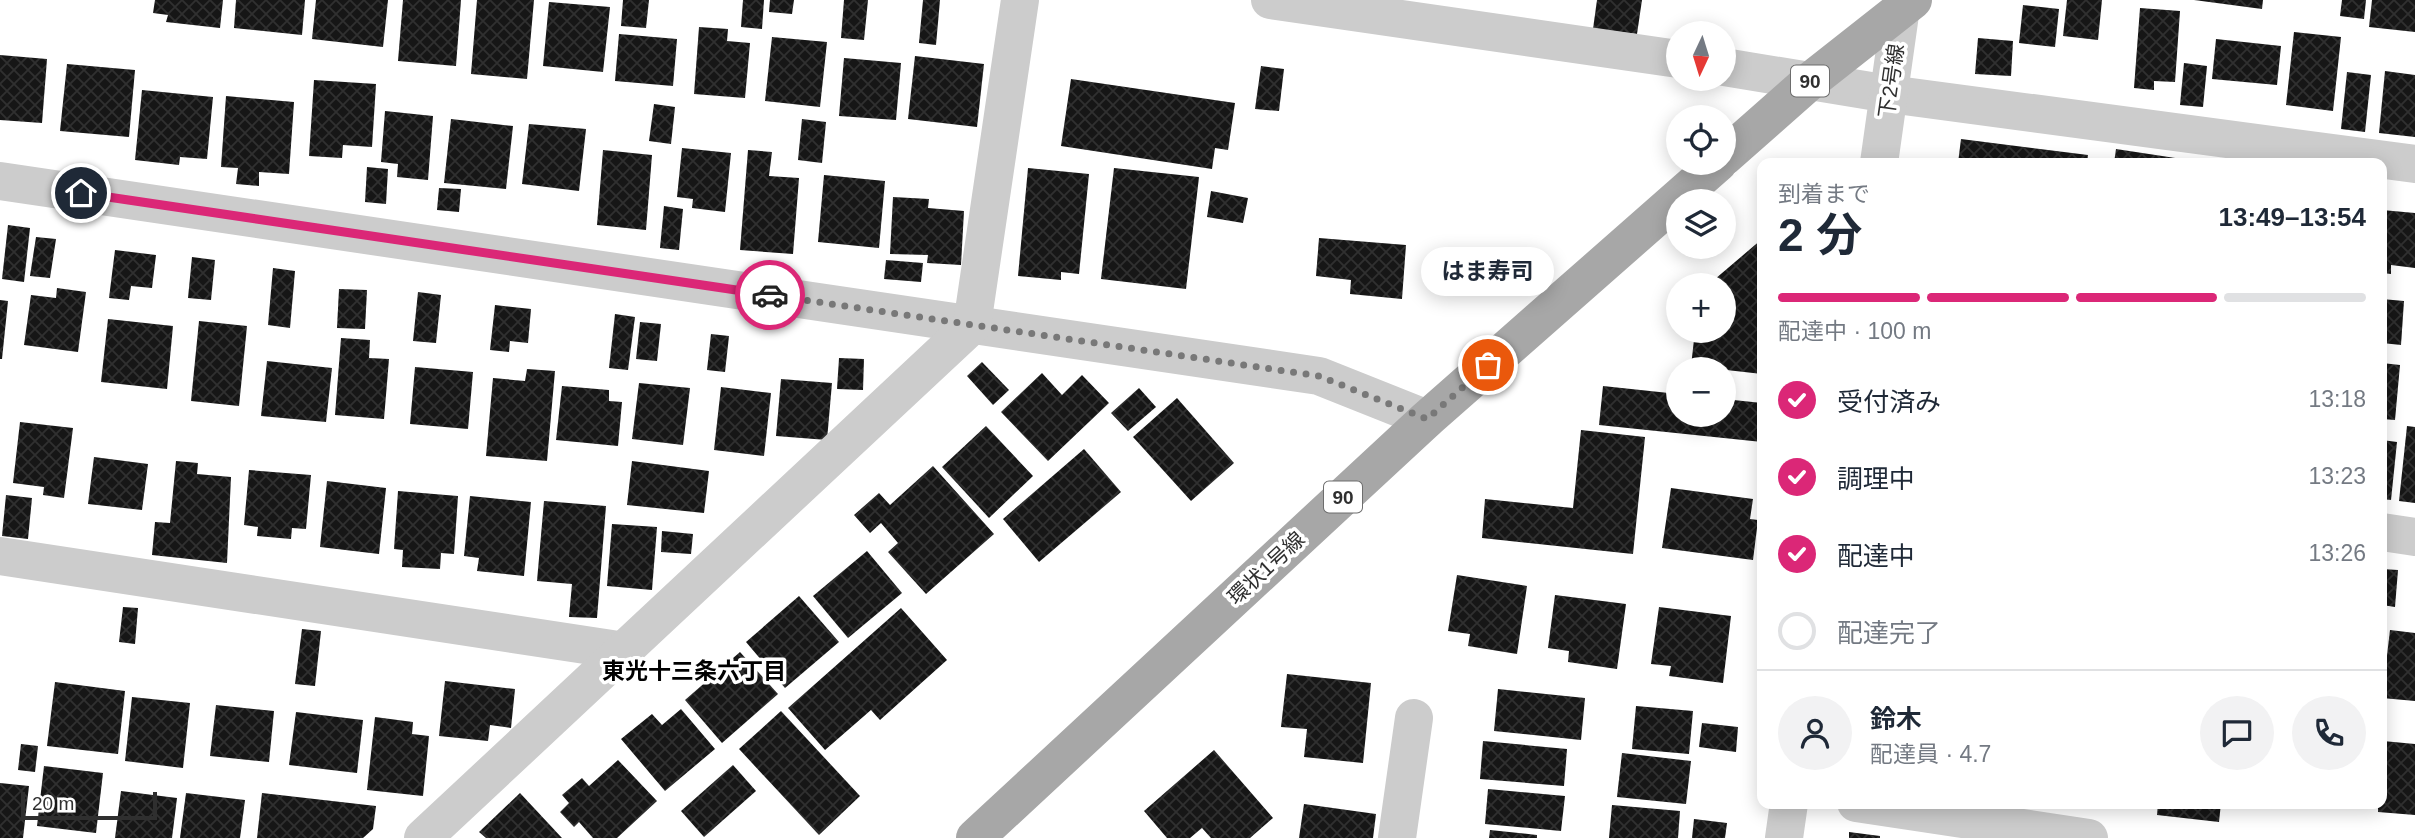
<!DOCTYPE html>
<html lang="ja">
<head>
<meta charset="utf-8">
<style>
	body { margin:0; font-family:Helvetica,"Noto Sans JP",sans-serif; background:#f2f2f3; color:#1f2937; height:100vh; display:flex; flex-direction:column; font-size:26px; white-space:nowrap }
	* { box-sizing:border-box; margin:0 }
	p { font-size:23px; color:#747a83 }
	.icon { flex:none; width:38px; height:38px; fill:none; stroke:currentColor; stroke-width:2; stroke-linecap:round; stroke-linejoin:round }
	.map { position:relative; flex:1; overflow:hidden }
	.drawer { position:absolute; left:1757px; top:158px; width:630px; height:651px; display:flex; flex-direction:column; background:#fff; border-radius:14px; box-shadow:0 4px 18px #0003 }
	.drawer>* { flex:none }
	.needle { width:46px; rotate:184deg }
	.fabs { position:absolute; left:1666px; top:21px; display:grid; gap:14px }
	.fabs a { display:grid; place-items:center; width:70px; height:70px; border-radius:50%; background:#fff; box-shadow:0 4px 18px #0003; font-size:35px }
	.scale { position:absolute; left:21px; bottom:18px; width:136px; box-sizing:border-box; padding-left:7px; border:4px solid #2f2f2f; border-top:0; font-size:19px; line-height:24px; white-space:nowrap; color:#2f2f2f; -webkit-text-stroke:5px #fff; paint-order:stroke }
	.pin { position:absolute; display:grid; place-items:center; width:60px; height:60px; color:#fff; margin:-30px; border:4px solid #fff; border-radius:50%; box-shadow:0 2px 7px #0007 }
	.courier { position:absolute; display:grid; place-items:center; width:70px; height:70px; margin:-35px; border:5px solid #db2777; border-radius:50%; background:#fff; color:#222; box-shadow:0 2px 9px #0007 }
	.bubble { position:absolute; height:49px; border-radius:24px; background:#fff; box-shadow:0 4px 18px #0003; font-size:23px; font-weight:700; line-height:49px; text-align:center }
	.head em { font-style:normal; font-weight:700 }
	.head div { display:flex; flex-direction:column-reverse }
	.head { display:flex; align-items:center; justify-content:space-between; height:119px; padding:0 21px }
	h1 { font-size:46px; font-weight:700; line-height:52px }
	.bar { display:grid; grid-template-columns:repeat(4,1fr); gap:10px 7px; align-content:center; height:84px; padding:0 21px }
	.bar i { height:9px; border-radius:5px; background:#e0e1e3 }
	.bar .active { background:#db2777 }
	.bar p { grid-column:span 4 }
	.line { display:flex; align-items:center; gap:18px; padding:0 21px; border-top:2px solid #e0e1e3 }
	.line div { flex:1 }
	.round { display:grid; place-items:center; flex:none; width:74px; height:74px; border-radius:37px; background:#f2f2f3 }
	ol { padding:0 21px; list-style:none }
	li { display:flex; align-items:center; gap:21px; height:77px }
	li p { margin-inline-start:auto }
	li .icon { padding:7px; border-radius:50%; background:#db2777; color:#fff; stroke-width:4 }
	li:last-child { color:#747a83 }
	li i { width:38px; height:38px; border:4px solid #e0e1e3; border-radius:50% }
	.map>svg:first-child { display:block }
	.building { fill:url(#building-cross-hatch) }
	.lines { fill:none; stroke-linecap:round; stroke-linejoin:round }
	.minor { stroke:#ccc; stroke-width:38 }
	.tertiary { stroke:#ccc; stroke-width:38 }
	.primary { stroke:#a7a7a7; stroke-width:38 }
	.done { stroke:#787878; stroke-width:7; stroke-dasharray:0 12.6 }
	.route { stroke:#db2777; stroke-width:9 }
	.labels { text-anchor:middle; dominant-baseline:central; stroke-width:7; stroke-linejoin:round; paint-order:stroke }
	.shield { fill:#fff; stroke:#6d6d6d; stroke-width:2 }
	.shield-label { font-size:19px; font-weight:bold; fill:#2f2f2f }
	.street-label { font-size:21px; fill:#2f2f2f; stroke:#fff }
	.neighbourhood-label { font-size:23px; font-weight:bold; fill:#000; stroke:#fff }
</style>
</head>
<body>
<div class="map">
<svg width="2415" height="838" viewBox="0 0 2415 838">
	<defs>
		<pattern id="building-cross-hatch" width="8" height="8" patternUnits="userSpaceOnUse" patternTransform="scale(1.75)"><rect width="8" height="8" fill="#161616"/><path d="M0 0l8 8M0 8l8-8" fill="none" stroke="#303030"/></pattern>
	</defs>
	<rect width="100%" height="100%" fill="#fff"/>
	<g class="building">
		<polygon points="155,0 223,0 220,28 166,22 168,15 153,13"/>
		<polygon points="236,0 305,0 302,35 234,28"/>
		<polygon points="316,0 388,0 383,47 312,39"/>
		<polygon points="403,0 461,0 456,66 398,61"/>
		<polygon points="477,0 534,0 527,79 471,74"/>
		<polygon points="623,0 649,0 646,28 621,26"/>
		<polygon points="743,0 764,0 762,29 741,27"/>
		<polygon points="770,0 794,0 792,14 769,12"/>
		<polygon points="844,0 868,0 864,40 841,38"/>
		<polygon points="923,0 940,0 936,45 919,43"/>
		<polygon points="1597,0 1642,0 1637,34 1593,29"/>
		<polygon points="2067,0 2102,0 2098,40 2063,36"/>
		<polygon points="2194,0 2263,0 2262,9"/>
		<polygon points="2342,0 2366,0 2364,19 2340,16"/>
		<polygon points="2372,0 2415,0 2415,32 2369,27"/>
		<polygon points="549,2 610,7 603,72 543,66"/>
		<polygon points="2023,5 2059,9 2055,47 2019,43"/>
		<polygon points="2140,8 2180,11 2175,82 2154,81 2154,90 2134,88"/>
		<polygon points="699,27 728,29 727,41 750,43 745,98 694,94"/>
		<polygon points="2294,32 2341,37 2333,111 2286,105"/>
		<polygon points="619,34 677,39 673,86 615,81"/>
		<polygon points="772,37 827,42 820,107 765,101"/>
		<polygon points="1978,38 2013,41 2011,76 1975,74"/>
		<polygon points="2216,39 2281,46 2277,85 2212,79"/>
		<polygon points="0,55 47,59 42,123 0,120"/>
		<polygon points="915,56 984,64 977,127 908,119"/>
		<polygon points="844,58 901,63 896,120 839,116"/>
		<polygon points="2184,63 2207,66 2203,107 2180,105"/>
		<polygon points="67,64 135,70 129,137 60,131"/>
		<polygon points="1261,66 1284,69 1279,111 1255,109"/>
		<polygon points="2385,71 2415,75 2415,137 2379,133"/>
		<polygon points="2347,72 2371,75 2365,132 2341,129"/>
		<polygon points="1071,79 1235,103 1228,150 1215,148 1212,169 1061,146"/>
		<polygon points="314,80 376,84 372,147 343,145 342,158 309,156"/>
		<polygon points="142,90 213,97 207,159 180,157 179,165 135,160"/>
		<polygon points="226,96 294,102 289,174 259,172 259,186 236,184 238,168 221,167"/>
		<polygon points="654,104 675,107 671,144 649,141"/>
		<polygon points="385,111 433,116 428,180 397,177 398,164 381,162"/>
		<polygon points="451,119 513,126 506,189 444,183"/>
		<polygon points="802,119 826,122 822,163 798,160"/>
		<polygon points="529,124 586,129 579,191 522,184"/>
		<polygon points="1961,139 2088,155 2087,163 1958,163"/>
		<polygon points="682,148 731,153 725,212 692,208 693,199 677,197"/>
		<polygon points="2116,149 2195,161 2194,163 2114,163"/>
		<polygon points="603,150 652,155 646,230 597,225"/>
		<polygon points="748,150 772,152 769,176 799,178 793,254 740,250"/>
		<polygon points="367,167 388,169 386,204 365,202"/>
		<polygon points="1028,168 1089,174 1079,274 1061,272 1061,280 1018,276"/>
		<polygon points="1114,168 1199,177 1186,289 1101,279"/>
		<polygon points="824,175 885,181 879,248 818,242"/>
		<polygon points="439,188 461,189 459,212 437,210"/>
		<polygon points="1211,191 1248,198 1243,223 1207,217"/>
		<polygon points="893,197 929,199 928,208 964,211 961,265 927,263 928,255 890,254"/>
		<polygon points="664,206 683,209 679,250 660,248"/>
		<polygon points="2382,210 2415,213 2415,268 2391,265 2391,274 2382,273"/>
		<polygon points="8,225 30,228 24,282 2,279"/>
		<polygon points="36,237 56,239 50,278 30,276"/>
		<polygon points="1319,238 1406,245 1402,299 1350,294 1351,280 1316,276"/>
		<polygon points="1762,239 1762,374 1691,366 1695,331 1724,331 1724,285 1708,285"/>
		<polygon points="115,250 156,255 152,288 131,286 129,300 109,298"/>
		<polygon points="192,257 215,260 211,300 188,298"/>
		<polygon points="886,260 923,263 921,282 884,279"/>
		<polygon points="273,268 295,271 290,328 268,325"/>
		<polygon points="57,288 86,292 78,352 24,345 31,295 56,298"/>
		<polygon points="339,289 367,290 365,329 337,328"/>
		<polygon points="418,292 441,295 436,343 413,341"/>
		<polygon points="2382,299 2404,301 2401,345 2382,343"/>
		<polygon points="0,300 8,301 2,359 0,359"/>
		<polygon points="495,305 531,309 528,343 510,341 509,352 490,350"/>
		<polygon points="615,314 635,317 628,370 609,368"/>
		<polygon points="108,319 173,326 167,389 101,382"/>
		<polygon points="199,321 247,326 239,406 191,401"/>
		<polygon points="640,322 661,324 657,361 636,359"/>
		<polygon points="711,334 729,336 725,372 707,370"/>
		<polygon points="341,338 370,340 369,358 389,359 384,419 335,415"/>
		<polygon points="839,358 864,359 863,390 837,389"/>
		<polygon points="267,361 332,368 326,422 261,416"/>
		<polygon points="982,362 1009,390 993,405 967,376"/>
		<polygon points="2382,363 2400,365 2395,420 2382,419"/>
		<polygon points="415,367 473,372 468,429 410,424"/>
		<polygon points="527,369 555,371 547,461 486,456 493,378 525,381"/>
		<polygon points="1042,373 1062,395 1082,375 1109,403 1048,461 1001,412"/>
		<polygon points="781,379 832,383 827,440 776,436"/>
		<polygon points="639,383 690,388 683,445 632,439"/>
		<polygon points="562,386 609,390 609,401 622,402 618,446 556,440"/>
		<polygon points="1603,386 1678,394 1678,415 1724,415 1724,399 1762,403 1762,442 1599,425"/>
		<polygon points="721,387 771,393 764,456 714,450"/>
		<polygon points="1139,388 1156,407 1128,431 1111,413"/>
		<polygon points="1177,398 1234,463 1191,501 1133,437"/>
		<polygon points="20,422 73,428 64,498 43,495 44,487 13,483"/>
		<polygon points="986,426 1033,476 989,518 942,467"/>
		<polygon points="2407,426 2415,427 2415,503 2399,501"/>
		<polygon points="1581,430 1645,437 1633,554 1482,538 1485,499 1573,508"/>
		<polygon points="2382,440 2397,442 2391,500 2382,499"/>
		<polygon points="1084,449 1121,492 1039,562 1003,519"/>
		<polygon points="94,457 148,464 142,510 88,504"/>
		<polygon points="176,461 198,463 197,474 231,477 227,563 152,555 155,522 170,523"/>
		<polygon points="632,461 709,471 704,513 627,505"/>
		<polygon points="933,466 994,534 926,594 888,552 898,543 881,523 870,533 854,515 879,493 890,505"/>
		<polygon points="249,470 311,475 306,529 292,528 291,539 257,536 258,527 244,525"/>
		<polygon points="327,481 386,488 379,554 320,547"/>
		<polygon points="1671,488 1753,499 1750,519 1758,520 1753,560 1662,548"/>
		<polygon points="398,491 458,496 454,554 441,553 440,569 402,567 403,550 394,549"/>
		<polygon points="6,495 32,498 28,539 2,536"/>
		<polygon points="470,496 531,502 524,576 477,571 479,558 464,556"/>
		<polygon points="544,501 606,506 597,618 569,617 572,584 537,581"/>
		<polygon points="612,524 657,527 652,590 607,586"/>
		<polygon points="662,531 693,534 691,554 661,552"/>
		<polygon points="867,551 902,593 848,638 813,596"/>
		<polygon points="2382,569 2398,570 2395,607 2382,605"/>
		<polygon points="1457,575 1527,586 1517,654 1468,646 1470,634 1448,631"/>
		<polygon points="1555,595 1626,604 1617,669 1568,662 1569,651 1548,648"/>
		<polygon points="799,596 839,642 785,688 746,642"/>
		<polygon points="123,607 138,608 135,644 119,642"/>
		<polygon points="1659,607 1731,616 1723,683 1669,676 1671,666 1651,664"/>
		<polygon points="901,608 947,660 880,720 871,710 825,750 788,708"/>
		<polygon points="302,629 321,631 315,686 295,684"/>
		<polygon points="2390,630 2415,633 2415,701 2382,698"/>
		<polygon points="740,652 778,694 722,743 685,700"/>
		<polygon points="1287,674 1371,683 1363,763 1304,757 1307,729 1281,727"/>
		<polygon points="445,681 515,689 511,728 490,725 488,741 439,736"/>
		<polygon points="55,682 125,691 118,754 47,746"/>
		<polygon points="1498,689 1585,698 1581,740 1494,731"/>
		<polygon points="132,697 190,703 183,768 125,761"/>
		<polygon points="216,705 274,711 269,762 210,756"/>
		<polygon points="1636,706 1693,711 1689,754 1632,749"/>
		<polygon points="681,709 715,749 665,791 621,739 652,714 662,725"/>
		<polygon points="781,711 860,796 819,835 739,749"/>
		<polygon points="296,712 363,720 357,773 289,765"/>
		<polygon points="375,717 413,722 412,734 429,736 423,796 367,790"/>
		<polygon points="1702,723 1738,727 1736,752 1699,747"/>
		<polygon points="1483,741 1567,749 1564,786 1480,779"/>
		<polygon points="2383,741 2415,744 2415,815 2378,812 2378,803 2382,803"/>
		<polygon points="21,744 38,746 35,772 18,770"/>
		<polygon points="1214,750 1273,818 1250,838 1211,838 1202,828 1190,838 1167,838 1144,811"/>
		<polygon points="1622,753 1691,761 1686,804 1617,797"/>
		<polygon points="618,760 657,801 617,838 593,838 579,822 574,827 560,812 569,803 562,795 582,778 589,786"/>
		<polygon points="733,765 756,791 704,837 681,811"/>
		<polygon points="44,766 103,773 96,833 37,826"/>
		<polygon points="0,783 29,786 23,838 0,838"/>
		<polygon points="1488,789 1565,796 1561,831 1485,824"/>
		<polygon points="121,791 177,798 172,838 115,838"/>
		<polygon points="186,793 245,800 240,838 180,838"/>
		<polygon points="262,793 376,806 373,829 363,838 257,838"/>
		<polygon points="520,793 562,838 486,838 479,832"/>
		<polygon points="2158,803 2221,803 2219,822 2157,815"/>
		<polygon points="1304,804 1376,814 1373,838 1299,838"/>
		<polygon points="1612,805 1680,811 1678,838 1609,838"/>
		<polygon points="1694,819 1727,823 1725,838 1692,838"/>
		<polygon points="1490,830 1537,835 1537,838 1489,838"/>
		<polygon points="1849,832 1880,836 1880,838 1849,838"/>
	</g>
	<g class="lines">
		<g class="minor">
			<polyline points="1270,0 1678,59"/>
			<polyline points="1724,67 1889,94 2415,164"/>
			<polyline points="0,181 1319,376 1427,419"/>
			<polyline points="2382,532 2415,537"/>
			<polyline points="0,556 625,651"/>
			<polyline points="1856,803 2089,838"/>
			<polyline points="423,838 972,325 1020,0"/>
			<polyline points="1397,838 1414,718"/>
		</g>
		<g class="tertiary">
			<polyline points="1879,163 1902,0"/>
			<polyline points="1784,838 1789,803"/>
		</g>
		<g class="primary">
			<polyline points="1724,157 1809,82 1913,0"/>
			<polyline points="975,838 1427,419 1718,163"/>
		</g>
	</g>
	<g class="lines">
		<polyline class="done" points="770,295 1319,376 1427,419 1488,365"/>
		<polyline class="route" points="81,193 770,295"/>
	</g>
	<g class="labels">
		<g class="shield">
			<rect x="1791" y="65.5" width="38" height="31" rx="5"/>
			<rect x="1324" y="481.5" width="38" height="31" rx="5"/>
		</g>
		<g class="shield-label">
			<text x="1810" y="81">90</text>
			<text x="1343" y="497">90</text>
		</g>
		<g class="street-label">
			<text transform="translate(1891 81) rotate(-82)">下2号線</text>
			<text transform="translate(1266 568) rotate(-43)">環状1号線</text>
		</g>
		<g class="neighbourhood-label">
			<text x="694" y="671">東光十三条六丁目</text>
		</g>
	</g>
</svg>
<div class="fabs">
<a><svg class="needle" viewBox="-14 -14 28 28"><path d="M0-13l5 13h-10z" fill="#e53935"/><path d="M0 13l5-13h-10z" fill="#747a83"/></svg></a>
<a><svg class="icon" aria-label="locate" viewBox="0 0 24 24"><circle cx="12" cy="12" r="6"/><path d="M12 2v4M12 18v4M2 12h4M18 12h4"/></svg></a>
<a><svg class="icon" aria-label="layers" viewBox="0 0 24 24"><path d="M12 4l9 5-9 5-9-5zM3 14l9 5 9-5"/></svg></a>
<a>+</a>
<a>−</a>
</div>
<div class="scale">20 m</div>
<div class="pin" style="left:1488px;top:365px;background:#ea580c"><svg class="icon" aria-label="bag" viewBox="0 0 24 24"><path d="M5 8h14l-1 12H6zM9 8a3 3 0 0 1 6 0"/></svg></div>
<div class="pin" style="left:81px;top:193px;background:#1f2937"><svg class="icon" aria-label="home" viewBox="0 0 24 24"><path d="M3 11l9-7 9 7M6 9v11h12V9"/></svg></div>
<div class="courier" style="left:770px;top:295px"><svg class="icon" aria-label="car" viewBox="0 0 24 24"><path d="M5 17H2v-5l4-1 3-4h7l3 4 3 1v5h-3M9 17h6M6 11h13"/><circle cx="7" cy="17" r="2"/><circle cx="17" cy="17" r="2"/></svg></div>
<div class="bubble" style="left:1421px;top:247px;width:133px">はま寿司</div>
<section class="drawer">
<div class="head"><div><h1>2 分</h1><p>到着まで</p></div><em>13:49–13:54</em></div>
<div class="bar"><i class="active"></i><i class="active"></i><i class="active"></i><i></i><p>配達中 · 100 m</p></div>
<ol>
<li><svg class="icon" aria-label="check" viewBox="0 0 24 24"><path d="M5 12l5 5 9-10"/></svg>受付済み<p>13:18</p></li>
<li><svg class="icon" aria-label="check" viewBox="0 0 24 24"><path d="M5 12l5 5 9-10"/></svg>調理中<p>13:23</p></li>
<li><svg class="icon" aria-label="check" viewBox="0 0 24 24"><path d="M5 12l5 5 9-10"/></svg>配達中<p>13:26</p></li>
<li><i></i>配達完了</li>
</ol>
<div class="line" style="height:126px"><a class="round"><svg class="icon" aria-label="person" viewBox="0 0 24 24"><circle cx="12" cy="8" r="4"/><path d="M4 21q1-7 8-7t8 7"/></svg></a><div><b>鈴木</b><p>配達員 · 4.7</p></div><a class="round"><svg class="icon" aria-label="chat" viewBox="0 0 24 24"><path d="M4 5h16v11H9l-5 4z"/></svg></a><a class="round"><svg class="icon" aria-label="phone" viewBox="0 0 24 24"><path d="M5 4h4l2 5-3 2q2 4 5 5l2-3 5 2v4C11 20 4 13 5 4z"/></svg></a></div>
</section>
</div>
</body>
</html>
